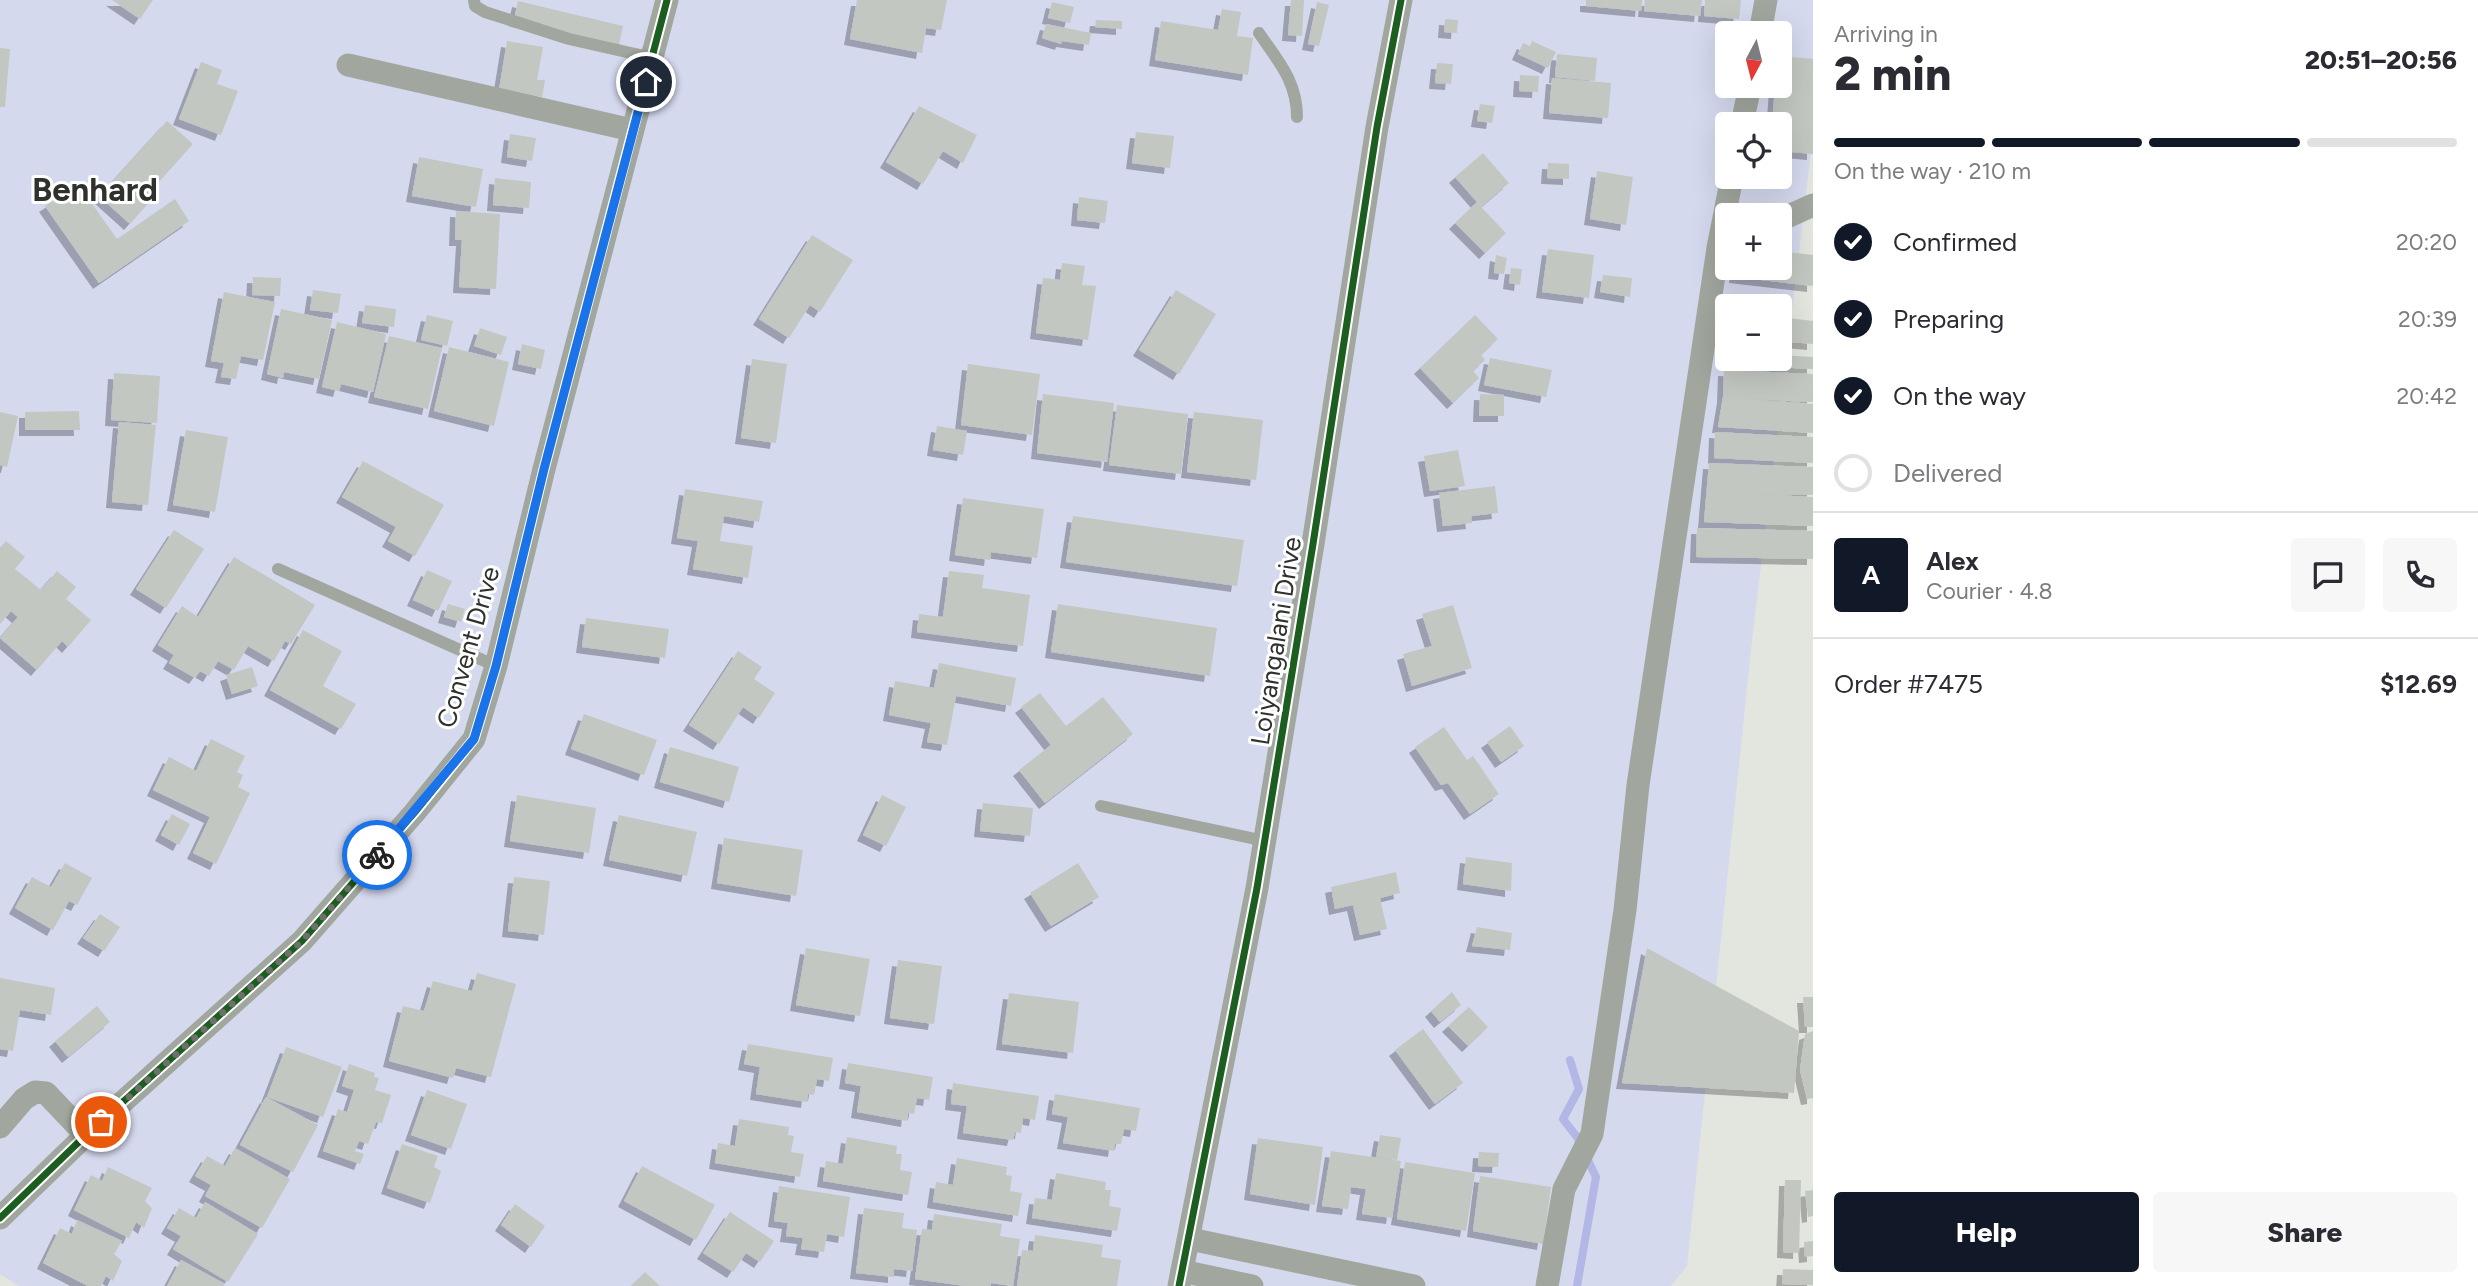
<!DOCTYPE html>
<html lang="en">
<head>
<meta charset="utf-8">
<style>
	body { margin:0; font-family:Figtree,sans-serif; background:#f7f7f7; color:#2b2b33; height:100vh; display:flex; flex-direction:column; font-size:26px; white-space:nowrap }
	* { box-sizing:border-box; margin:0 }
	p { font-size:23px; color:#7c7c81 }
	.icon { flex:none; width:38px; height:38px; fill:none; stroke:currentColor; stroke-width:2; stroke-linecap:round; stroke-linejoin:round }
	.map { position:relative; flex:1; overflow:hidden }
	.sheet { display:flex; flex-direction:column; background:#fff; width:665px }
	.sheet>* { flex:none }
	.needle { width:46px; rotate:187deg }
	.tools { position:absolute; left:1715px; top:21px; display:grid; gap:14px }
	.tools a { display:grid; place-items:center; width:77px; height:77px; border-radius:7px; background:#fff; box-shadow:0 7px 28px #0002; font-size:35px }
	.pin { position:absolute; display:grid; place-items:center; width:60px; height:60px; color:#fff; margin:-30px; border:4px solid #fff; border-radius:50%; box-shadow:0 2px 7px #0007 }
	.courier { position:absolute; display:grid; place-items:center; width:70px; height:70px; margin:-35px; border:5px solid #1a73e8; border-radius:50%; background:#fff; color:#222; box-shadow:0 2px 9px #0007 }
	.headline em { font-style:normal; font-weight:800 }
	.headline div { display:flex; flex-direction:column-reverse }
	.headline { display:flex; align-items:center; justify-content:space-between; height:119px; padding:0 21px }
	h1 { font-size:46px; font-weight:800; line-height:52px }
	.bar { display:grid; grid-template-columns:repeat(4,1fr); gap:10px 7px; align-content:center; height:84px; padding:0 21px }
	.bar i { height:9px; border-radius:5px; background:#e1e1e2 }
	.bar .active { background:#111827 }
	.bar p { grid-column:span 4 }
	.line { display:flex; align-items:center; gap:18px; padding:0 21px; border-top:2px solid #e1e1e2 }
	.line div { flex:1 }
	.round { display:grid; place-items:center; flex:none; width:74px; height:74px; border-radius:7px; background:#f7f7f7 }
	ol { padding:0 21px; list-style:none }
	li { display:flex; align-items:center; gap:21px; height:77px }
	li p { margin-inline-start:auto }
	li .icon { padding:7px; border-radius:50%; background:#111827; color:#fff; stroke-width:4 }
	li:last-child { color:#7c7c81 }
	li i { width:38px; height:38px; border:4px solid #e1e1e2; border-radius:50% }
	.action { display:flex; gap:14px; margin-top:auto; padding:14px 21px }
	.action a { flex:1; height:80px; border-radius:7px; background:#111827; color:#fff; font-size:28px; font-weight:800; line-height:80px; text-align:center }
	.action a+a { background:#f7f7f7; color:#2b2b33 }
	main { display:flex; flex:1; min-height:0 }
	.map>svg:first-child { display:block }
	.green { fill:#d5d9ee; fill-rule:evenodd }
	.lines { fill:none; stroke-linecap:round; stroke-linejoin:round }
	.stream { stroke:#b2b7e6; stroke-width:8 }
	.building { fill:#c3c7c1; filter:url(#shadow) }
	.service { stroke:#a1a79e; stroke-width:12 }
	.minor { stroke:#a1a79e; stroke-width:23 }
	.cycleway-casing { stroke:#fff; stroke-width:11 }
	.cycleway { stroke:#1b5e20; stroke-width:7 }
	.done { stroke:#6d706b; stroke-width:7; stroke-dasharray:0 12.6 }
	.route { stroke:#1a73e8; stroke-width:9 }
	.labels { text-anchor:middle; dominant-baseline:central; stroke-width:6; stroke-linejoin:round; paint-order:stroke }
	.street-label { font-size:26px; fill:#2e312c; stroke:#fff }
	.district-label { font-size:33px; font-weight:bold; fill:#2e312c; stroke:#fff }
</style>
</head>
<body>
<main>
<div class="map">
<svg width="1813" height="1286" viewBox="0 0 1813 1286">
	<defs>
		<filter id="shadow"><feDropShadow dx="-6" dy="6" stdDeviation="0" flood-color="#0004"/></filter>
	</defs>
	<rect width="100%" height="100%" fill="#e2e6df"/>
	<path class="green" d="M 0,0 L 1813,0 L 1813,136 L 1752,640 L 1687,1266 L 1671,1286 L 19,1286 L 0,1274 ZM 1727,33 L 1780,33 L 1780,86 L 1727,86 ZM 1727,124 L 1780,124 L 1780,177 L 1727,177 ZM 1727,215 L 1780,215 L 1780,268 L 1727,268 ZM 1727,306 L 1780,306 L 1780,359 L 1727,359 Z"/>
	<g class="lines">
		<polyline class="stream" points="1570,1060 1579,1089 1563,1119 1577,1137 1596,1177 1577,1286"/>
	</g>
	<g class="building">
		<polygon points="112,0 153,0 140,19"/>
		<polygon points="857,0 947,0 941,30 926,28 922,53 850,39"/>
		<polygon points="1291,0 1304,0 1302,36 1288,35"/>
		<polygon points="1586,0 1642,0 1641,11 1586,6"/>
		<polygon points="1645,0 1702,0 1700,16 1644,11"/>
		<polygon points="1705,0 1741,0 1739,19 1704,16"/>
		<polygon points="518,1 623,26 619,45 514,20"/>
		<polygon points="1052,2 1074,7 1070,23 1048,18"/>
		<polygon points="1317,2 1329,5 1319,46 1308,44"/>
		<polygon points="1222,9 1241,12 1237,36 1253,38 1248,75 1155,60 1161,21 1218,30"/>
		<polygon points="1445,19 1458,20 1457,33 1444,32"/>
		<polygon points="1096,20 1122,21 1122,29 1095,27"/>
		<polygon points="1046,24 1091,33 1089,45 1062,41 1061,44 1042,38"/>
		<polygon points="507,41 543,47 537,80 545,80 542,97 499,90"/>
		<polygon points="1532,41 1556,52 1548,68 1518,54 1523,43 1530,46"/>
		<polygon points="0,48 10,49 5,107 0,107"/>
		<polygon points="1557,54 1597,58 1595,81 1555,77"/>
		<polygon points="1780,56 1813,59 1813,154 1780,151 1780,124 1772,124 1775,86 1780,86"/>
		<polygon points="201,62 222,70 217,84 238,91 221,135 179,119"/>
		<polygon points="1437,63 1453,64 1451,84 1435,83"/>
		<polygon points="1520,75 1539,76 1538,92 1519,91"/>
		<polygon points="1552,78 1611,83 1608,118 1549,113"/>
		<polygon points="1480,104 1495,106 1492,123 1477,121"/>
		<polygon points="919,106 977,135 963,163 943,151 923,184 886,162"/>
		<polygon points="167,121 193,144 148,194 153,198 130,224 99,196"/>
		<polygon points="1136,132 1174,136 1170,168 1132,163"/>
		<polygon points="510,134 536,138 532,161 507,157"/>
		<polygon points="1483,153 1509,183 1481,207 1506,233 1485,253 1455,223 1477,202 1455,177"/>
		<polygon points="419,157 483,169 476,207 412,196"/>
		<polygon points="1548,163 1569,164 1569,179 1547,178"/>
		<polygon points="1597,171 1633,177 1626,225 1590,219"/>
		<polygon points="495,178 531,182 529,208 493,205"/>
		<polygon points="78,184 117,239 175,199 189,221 99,283 45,206"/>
		<polygon points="1079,197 1108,201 1105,223 1077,220"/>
		<polygon points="456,211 500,214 496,289 459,287 462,240 455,240"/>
		<polygon points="812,235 853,260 820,312 810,305 789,338 759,319"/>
		<polygon points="1548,249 1594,255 1589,298 1542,292"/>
		<polygon points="1780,251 1813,255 1813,286 1735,277 1736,268 1780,268"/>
		<polygon points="1496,255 1507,258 1504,274 1494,273"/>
		<polygon points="1062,263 1085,266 1082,285 1096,286 1088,340 1036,333 1043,278 1060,280"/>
		<polygon points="1511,268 1522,269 1520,285 1509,283"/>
		<polygon points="1603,275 1632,278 1630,297 1600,292"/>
		<polygon points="253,277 281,278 280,296 252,295"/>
		<polygon points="313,290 341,294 338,313 310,310"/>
		<polygon points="1176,290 1216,314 1179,374 1139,350"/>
		<polygon points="224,292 275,302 263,360 241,356 236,379 221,377 224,363 211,361"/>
		<polygon points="365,305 396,309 394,327 362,323"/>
		<polygon points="281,309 332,320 319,379 284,372 283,378 267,374"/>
		<polygon points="427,315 453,321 447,346 421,340"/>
		<polygon points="1475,315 1498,339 1481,355 1485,360 1473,371 1479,378 1453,403 1420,368"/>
		<polygon points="1780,317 1813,321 1813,344 1780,341"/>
		<polygon points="337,322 386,334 373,392 341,384 339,391 322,387"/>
		<polygon points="480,328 507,337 501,355 474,346"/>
		<polygon points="389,336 442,348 428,409 374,397"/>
		<polygon points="522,344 545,350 541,369 518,364"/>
		<polygon points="449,347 509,362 494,426 434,411"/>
		<polygon points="1780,355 1813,357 1813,369 1727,365 1727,359 1780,359"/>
		<polygon points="1490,358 1552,370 1546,397 1484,385"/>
		<polygon points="752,359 787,364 776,443 741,438"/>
		<polygon points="968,364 1040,374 1032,435 961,425"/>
		<polygon points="1724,370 1813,374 1813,402 1748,399 1813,404 1813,433 1718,427 1723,397"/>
		<polygon points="114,373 160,376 157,423 111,420"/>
		<polygon points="1043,394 1114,403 1107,462 1037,453"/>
		<polygon points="1480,394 1504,395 1504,416 1479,416"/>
		<polygon points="1117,405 1188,414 1181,474 1109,465"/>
		<polygon points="79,411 80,430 25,430 25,412"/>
		<polygon points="0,412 18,416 7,467 0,465"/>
		<polygon points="1194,412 1263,420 1256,480 1187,472"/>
		<polygon points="119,422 156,425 148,505 112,502"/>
		<polygon points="937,426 967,431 963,455 933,450"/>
		<polygon points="186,430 228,437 215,512 173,505"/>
		<polygon points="1715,432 1813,437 1813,463 1714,458"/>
		<polygon points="1458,450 1465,486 1430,491 1424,456"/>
		<polygon points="363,461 444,505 415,556 388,541 396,527 342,497"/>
		<polygon points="1709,463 1813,467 1813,495 1755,494 1813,497 1813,526 1704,522"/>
		<polygon points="1495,486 1498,513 1471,516 1472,523 1443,526 1439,493"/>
		<polygon points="685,489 763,501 759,522 724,516 720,541 753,546 748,578 693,569 698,541 677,538"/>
		<polygon points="963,498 1044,509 1037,558 991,552 990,560 955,555"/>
		<polygon points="1073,516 1244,540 1237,586 1066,562"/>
		<polygon points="1697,528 1813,531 1813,559 1696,557"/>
		<polygon points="174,530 204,549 166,608 136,589"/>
		<polygon points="6,541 25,557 15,569 41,590 57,571 76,587 66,599 91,620 68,647 62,641 37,670 0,638 18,617 11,611 0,624 0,548"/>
		<polygon points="234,557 315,605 291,644 285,641 274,661 248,646 234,670 218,661 209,676 200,671 195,678 169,663 174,655 158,645 182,606 198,617"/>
		<polygon points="427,570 452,581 438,611 413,600"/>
		<polygon points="949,571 984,575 982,588 1030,595 1023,646 917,632 919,614 943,617"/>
		<polygon points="448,604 465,609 461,622 444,617"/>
		<polygon points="1058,604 1217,628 1210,676 1051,652"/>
		<polygon points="1453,605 1472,668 1412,686 1403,654 1432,646 1422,614"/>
		<polygon points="586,618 669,629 665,658 582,647"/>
		<polygon points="303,630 342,651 323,686 356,704 341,729 270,690"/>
		<polygon points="738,651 762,667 754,679 775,693 759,718 743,707 719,744 689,725"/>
		<polygon points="939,663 1016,678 1011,706 956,696 947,745 927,742 931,723 889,715 895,681 934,688"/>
		<polygon points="252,667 258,686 232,694 226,675"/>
		<polygon points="1040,693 1066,726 1103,697 1133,734 1045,803 1019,770 1051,745 1021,707"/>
		<polygon points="584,714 657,740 644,775 571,749"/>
		<polygon points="1510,726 1524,746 1501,762 1487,742"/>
		<polygon points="1444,727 1467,760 1473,756 1499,794 1470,814 1448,783 1441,785 1415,747"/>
		<polygon points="211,739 245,756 237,772 243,775 238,787 250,793 216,864 193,853 210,817 153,790 169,757 196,771"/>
		<polygon points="670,747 739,767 729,802 660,782"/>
		<polygon points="517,795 596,808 589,853 510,841"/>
		<polygon points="882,795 906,807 886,846 863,835"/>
		<polygon points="983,803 1033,808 1030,836 980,831"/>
		<polygon points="172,814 190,824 179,845 161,835"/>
		<polygon points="619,815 697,832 687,876 609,860"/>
		<polygon points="724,838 803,850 796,896 717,883"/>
		<polygon points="1466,857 1512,863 1511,891 1463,884"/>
		<polygon points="65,863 92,878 77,905 69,901 53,930 15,908 32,877 51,887"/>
		<polygon points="1078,863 1099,897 1051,926 1030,893"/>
		<polygon points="1396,872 1400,893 1380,898 1387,929 1360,935 1353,905 1335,909 1331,887"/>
		<polygon points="514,877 550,881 544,935 508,931"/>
		<polygon points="100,914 120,927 104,951 83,938"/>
		<polygon points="1477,927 1512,933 1510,950 1472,946"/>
		<polygon points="806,948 870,959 860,1016 796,1005"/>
		<polygon points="1647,948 1799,1031 1794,1093 1622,1083"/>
		<polygon points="898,960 942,966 934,1024 890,1018"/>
		<polygon points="477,973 516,984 491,1077 456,1068 453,1078 389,1061 403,1006 424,1011 433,981 472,991"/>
		<polygon points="0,978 55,988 51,1015 20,1010 13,1051 0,1049"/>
		<polygon points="1452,992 1461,1005 1440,1022 1431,1011"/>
		<polygon points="1009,993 1079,1002 1073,1053 1002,1044"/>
		<polygon points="1803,997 1813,997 1813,1027 1805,1027"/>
		<polygon points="97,1006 110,1022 68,1057 55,1041"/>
		<polygon points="1469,1007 1488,1027 1468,1046 1448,1026"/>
		<polygon points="1423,1029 1463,1083 1435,1104 1395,1050"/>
		<polygon points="1813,1031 1813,1098 1807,1099 1800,1070 1805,1034"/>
		<polygon points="748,1044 833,1058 829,1081 817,1079 814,1095 808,1094 807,1102 756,1094 760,1067 744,1064"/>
		<polygon points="286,1047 342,1067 323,1117 267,1097"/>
		<polygon points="848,1063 933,1077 929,1100 917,1098 914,1114 908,1113 907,1121 857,1112 861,1086 845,1083"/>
		<polygon points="349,1064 375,1073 374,1077 379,1078 375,1090 391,1095 382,1123 376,1122 368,1144 359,1141 355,1151 364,1154 360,1164 323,1151 338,1109 347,1112 354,1090 342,1086"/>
		<polygon points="953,1083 1039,1096 1035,1120 1023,1118 1021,1133 1015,1132 1013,1140 963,1133 967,1106 951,1104"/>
		<polygon points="427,1090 467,1104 451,1149 411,1135"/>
		<polygon points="1055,1094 1140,1108 1136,1131 1124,1129 1121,1144 1115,1144 1114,1151 1063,1143 1068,1117 1052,1114"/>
		<polygon points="266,1097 318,1125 293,1172 240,1145"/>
		<polygon points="739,1119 789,1127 788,1135 794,1136 791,1152 804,1154 800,1177 715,1163 718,1143 735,1146"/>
		<polygon points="1380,1135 1401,1138 1397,1160 1376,1157"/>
		<polygon points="847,1137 897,1146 896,1154 902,1154 900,1170 912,1172 908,1195 823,1181 826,1161 843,1164"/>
		<polygon points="1258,1138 1323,1147 1315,1205 1250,1194"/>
		<polygon points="402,1144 438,1156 434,1167 441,1171 430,1203 387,1188"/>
		<polygon points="235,1148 290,1179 262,1228 205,1196 211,1185 195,1176 207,1156 225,1166"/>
		<polygon points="1331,1151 1401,1161 1392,1218 1362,1214 1366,1189 1351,1187 1348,1209 1322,1206"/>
		<polygon points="1479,1152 1499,1153 1498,1167 1478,1166"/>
		<polygon points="957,1158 1007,1167 1006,1175 1012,1176 1010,1191 1022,1193 1018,1216 933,1202 936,1182 953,1185"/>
		<polygon points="1405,1162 1475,1173 1466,1231 1397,1219"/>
		<polygon points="642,1166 715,1205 696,1240 624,1201"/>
		<polygon points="108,1167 152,1188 145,1201 152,1208 144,1228 136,1222 129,1238 74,1210 91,1175 102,1181"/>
		<polygon points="1056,1173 1106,1182 1105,1190 1111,1190 1109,1206 1121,1208 1117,1231 1032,1218 1035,1198 1052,1200"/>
		<polygon points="1480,1176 1551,1187 1543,1244 1473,1231"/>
		<polygon points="1785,1180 1801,1180 1799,1253 1783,1252"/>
		<polygon points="779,1186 850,1197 844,1237 827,1234 824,1252 801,1249 803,1238 786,1236 788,1223 774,1221"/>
		<polygon points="1813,1190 1813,1216 1808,1217 1805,1191"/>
		<polygon points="205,1202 258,1234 228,1282 173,1249 181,1236 167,1228 179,1208 196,1218"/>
		<polygon points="515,1204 545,1226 531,1247 501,1225"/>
		<polygon points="864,1208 904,1213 902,1228 917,1230 912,1271 894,1269 894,1277 856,1273"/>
		<polygon points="730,1212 774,1241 760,1262 746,1253 733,1272 703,1253"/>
		<polygon points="934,1214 1002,1224 1000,1236 1020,1239 1013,1286 991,1283 991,1286 965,1286 915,1279 922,1229 932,1230"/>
		<polygon points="77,1220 122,1241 114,1254 122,1261 113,1281 106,1276 101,1286 88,1286 43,1263 60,1228 72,1234"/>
		<polygon points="1035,1235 1103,1245 1101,1257 1121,1260 1117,1286 1017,1286 1022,1250 1033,1251"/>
		<polygon points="1813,1241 1813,1256 1805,1257 1804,1242"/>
		<polygon points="181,1260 225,1284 223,1286 167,1286"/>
		<polygon points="1783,1269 1813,1270 1813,1285 1782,1284"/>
		<polygon points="645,1272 660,1286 631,1286"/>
	</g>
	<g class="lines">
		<g class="service">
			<polyline points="474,0 475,6 485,12 569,39 653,58"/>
			<path d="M 1259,33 C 1278,61 1297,81 1297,117"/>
			<polyline points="278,569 496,666"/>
			<polyline points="1101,806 1265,841"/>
		</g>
		<g class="minor">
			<polyline points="1760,33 1766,0"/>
			<polyline points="348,65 632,130"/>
			<polyline points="1742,124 1750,86"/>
			<polyline points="1780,220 1813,205"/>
			<polyline points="0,1127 24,1099 35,1092 46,1093 86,1135"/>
			<polyline points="0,1218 86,1135 302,941 415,812 474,739 496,666 544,469 667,0"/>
			<polyline points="1190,1239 1414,1286"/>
			<polyline points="1182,1271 1252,1286"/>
			<polyline points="1179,1286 1257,888 1313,544 1377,127 1401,0"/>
			<polyline points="1547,1286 1564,1189 1592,1134 1625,910 1638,785 1718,248 1732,177"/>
		</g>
		<defs>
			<g id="cycleway">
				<polyline points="0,1218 86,1135 302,941 415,812 474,739 496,666 544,469 667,0"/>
				<polyline points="1179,1286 1257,888 1313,544 1377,127 1401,0"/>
			</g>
		</defs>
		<use href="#cycleway" class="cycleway-casing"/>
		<use href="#cycleway" class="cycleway"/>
	</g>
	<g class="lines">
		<polyline class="done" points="101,1122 302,941 377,855"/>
		<polyline class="route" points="377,855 474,739 496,666 544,469 646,82"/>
	</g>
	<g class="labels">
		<g class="street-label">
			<text transform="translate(1276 641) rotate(-81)">Loiyangalani Drive</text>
			<text transform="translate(468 647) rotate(-74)">Convent Drive</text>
		</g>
		<g class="district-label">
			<text x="95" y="189">Benhard</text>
		</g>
	</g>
</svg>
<div class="tools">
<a><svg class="needle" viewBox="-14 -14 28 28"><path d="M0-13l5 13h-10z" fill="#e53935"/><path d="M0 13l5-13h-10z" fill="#7c7c81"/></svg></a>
<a><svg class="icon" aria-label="locate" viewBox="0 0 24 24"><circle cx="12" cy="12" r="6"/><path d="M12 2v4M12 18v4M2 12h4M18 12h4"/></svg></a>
<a>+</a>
<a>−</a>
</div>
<div class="pin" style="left:101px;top:1122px;background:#ea580c"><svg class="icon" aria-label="bag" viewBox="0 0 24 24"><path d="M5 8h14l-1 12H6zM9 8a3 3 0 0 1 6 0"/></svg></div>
<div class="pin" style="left:646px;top:82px;background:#1f2937"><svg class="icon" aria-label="home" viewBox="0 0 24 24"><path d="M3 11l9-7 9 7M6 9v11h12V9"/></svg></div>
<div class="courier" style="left:377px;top:855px"><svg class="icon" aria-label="bike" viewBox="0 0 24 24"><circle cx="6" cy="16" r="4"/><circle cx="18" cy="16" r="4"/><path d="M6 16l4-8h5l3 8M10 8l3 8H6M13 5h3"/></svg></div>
</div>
<section class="sheet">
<div class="headline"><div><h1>2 min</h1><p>Arriving in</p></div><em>20:51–20:56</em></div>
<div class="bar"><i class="active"></i><i class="active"></i><i class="active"></i><i></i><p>On the way · 210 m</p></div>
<ol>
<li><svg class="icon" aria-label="check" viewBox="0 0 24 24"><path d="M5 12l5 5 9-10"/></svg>Confirmed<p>20:20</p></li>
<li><svg class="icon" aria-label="check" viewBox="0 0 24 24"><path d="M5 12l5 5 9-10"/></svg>Preparing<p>20:39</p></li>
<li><svg class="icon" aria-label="check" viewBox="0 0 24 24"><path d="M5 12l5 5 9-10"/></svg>On the way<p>20:42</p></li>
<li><i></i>Delivered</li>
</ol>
<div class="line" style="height:126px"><b class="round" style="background:#111827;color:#fff">A</b><div><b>Alex</b><p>Courier · 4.8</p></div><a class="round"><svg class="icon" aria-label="chat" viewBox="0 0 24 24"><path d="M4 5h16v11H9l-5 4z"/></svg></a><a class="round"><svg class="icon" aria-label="phone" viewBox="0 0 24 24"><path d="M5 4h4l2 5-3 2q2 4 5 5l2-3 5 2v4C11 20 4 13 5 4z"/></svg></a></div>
<div class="line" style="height:91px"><div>Order #7475</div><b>$12.69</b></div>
<div class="action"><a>Help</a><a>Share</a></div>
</section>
</main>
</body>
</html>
